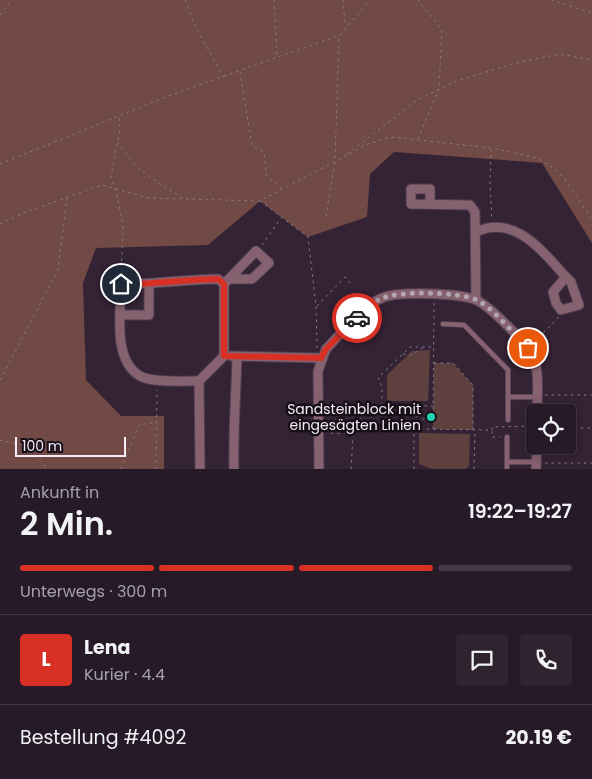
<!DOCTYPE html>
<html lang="de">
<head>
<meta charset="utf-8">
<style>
	body { margin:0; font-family:Poppins,sans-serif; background:#2f2330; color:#f1f3f6; height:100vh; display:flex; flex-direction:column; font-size:19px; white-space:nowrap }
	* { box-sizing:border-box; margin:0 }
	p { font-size:16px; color:#a4a1a8 }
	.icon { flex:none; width:28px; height:28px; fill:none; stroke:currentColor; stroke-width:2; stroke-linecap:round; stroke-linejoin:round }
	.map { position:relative; height:469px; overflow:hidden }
	.panel { display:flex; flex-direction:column; background:#271a28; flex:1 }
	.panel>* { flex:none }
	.tools { position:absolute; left:526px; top:404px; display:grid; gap:10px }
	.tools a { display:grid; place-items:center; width:50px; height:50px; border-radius:5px; background:#271a28; box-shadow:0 2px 12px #0003,0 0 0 1px #433845; font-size:25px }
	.scale { position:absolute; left:15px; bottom:12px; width:111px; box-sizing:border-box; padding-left:5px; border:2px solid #f7ebf7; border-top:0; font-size:14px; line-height:18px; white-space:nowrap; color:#f7ebf7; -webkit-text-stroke:4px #170f17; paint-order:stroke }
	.pin { position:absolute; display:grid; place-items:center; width:42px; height:42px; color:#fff; margin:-21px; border:2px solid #fff; border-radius:50%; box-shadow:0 1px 5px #0007 }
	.courier { position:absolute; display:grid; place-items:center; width:50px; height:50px; margin:-25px; border:4px solid #d93025; border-radius:50%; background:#fff; color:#222; box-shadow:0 1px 6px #0007 }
	.headline em { font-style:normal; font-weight:600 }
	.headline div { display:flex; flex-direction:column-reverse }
	.headline { display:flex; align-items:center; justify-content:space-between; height:85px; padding:0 20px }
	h1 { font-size:32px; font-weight:600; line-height:38px }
	.bar { display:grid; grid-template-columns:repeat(4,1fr); gap:8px 5px; align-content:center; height:60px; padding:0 20px }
	.bar i { height:6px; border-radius:4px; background:#433845 }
	.bar .active { background:#d93025 }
	.bar p { grid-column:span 4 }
	.line { display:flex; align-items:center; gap:12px; padding:0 20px; border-top:1px solid #433845 }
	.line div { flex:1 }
	.round { display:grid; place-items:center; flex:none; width:52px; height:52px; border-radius:5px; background:#2f2330 }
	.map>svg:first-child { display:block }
	.green { fill:#5e413e }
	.forest { fill:#714945 }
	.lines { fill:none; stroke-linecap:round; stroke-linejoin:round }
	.lane-casing { stroke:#4f3e50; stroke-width:6 }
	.street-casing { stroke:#4f3e50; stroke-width:11 }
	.path { stroke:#897989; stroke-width:1; stroke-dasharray:2.5 4; stroke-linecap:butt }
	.lane { stroke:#86616f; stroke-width:4.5 }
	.street { stroke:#86616f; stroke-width:9 }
	.done { stroke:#b3a5b3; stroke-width:5; stroke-dasharray:0 9 }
	.route { stroke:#d93025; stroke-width:6 }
	.poi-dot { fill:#21d5b0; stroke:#170f17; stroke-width:2 }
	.labels { text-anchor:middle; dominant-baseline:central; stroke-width:5; stroke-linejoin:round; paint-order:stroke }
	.poi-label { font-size:14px; fill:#f7ebf7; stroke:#170f17; text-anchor:end }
</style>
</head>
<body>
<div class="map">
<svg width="592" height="469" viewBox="0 0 592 469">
	<rect width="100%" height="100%" fill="#342235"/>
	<g class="green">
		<polygon points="430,350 428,401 387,401 387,375 412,351"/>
		<polygon points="434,363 453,363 473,385 473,430 433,429"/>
		<polygon points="419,433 470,434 469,466 465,469 432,469 419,464"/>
	</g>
	<polygon class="forest" points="0,0 592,0 592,243 542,163 394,152 370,174 367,217 308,237 260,201 208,245 96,248 83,283 86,380 121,416 164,416 164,469 0,469"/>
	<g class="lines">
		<defs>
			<g id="lane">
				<polyline points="443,324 464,325 508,370 508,420"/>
				<polyline points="508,397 537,397"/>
				<polyline points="507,462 536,462"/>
				<polyline points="507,469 507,437"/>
			</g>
			<g id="street">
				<polyline points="430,204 430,189 411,189 411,204 470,205 475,212 476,300"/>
				<path d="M 476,232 C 515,214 542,251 566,277 L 553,292 L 556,303 L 561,310 L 579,305 L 571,282 L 566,277"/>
				<polyline points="121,315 149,315 149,285"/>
				<polyline points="231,356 321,358"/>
				<path d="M 199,381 C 184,381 152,383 140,376 C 112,360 121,310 121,284 C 154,285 185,279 218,279 L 224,284"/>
				<polyline points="200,469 199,381 224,356 224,284 256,251 269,263 252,279 229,279"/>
				<path d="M 234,469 C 233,431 236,395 237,357"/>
				<path d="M 319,469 L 318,371 L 326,349 C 341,334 363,305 382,298 C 398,291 460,293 476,300 C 490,306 526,343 533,356 C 540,373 537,395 537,412"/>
				<polyline points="536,469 537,445"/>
			</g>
		</defs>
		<use href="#lane" class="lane-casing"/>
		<use href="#street" class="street-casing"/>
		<g class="path">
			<polyline points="185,0 196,28 224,77"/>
			<polyline points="274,0 277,58"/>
			<polyline points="343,0 345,24"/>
			<polyline points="551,0 592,13"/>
			<polyline points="0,15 11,0"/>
			<polyline points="240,72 252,146 264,152 266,175 282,189"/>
			<polyline points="119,118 120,129 111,177 117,195 123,226 121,276"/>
			<polyline points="418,139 439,88 442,30 418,0"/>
			<path d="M 118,142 C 135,171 157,182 186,200"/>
			<polyline points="491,149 490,185 492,220"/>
			<polyline points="347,154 416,101 456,81 520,62 560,54 592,60"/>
			<polyline points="0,164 171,95 340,35 370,0"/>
			<polyline points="260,201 308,237 316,306 317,348"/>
			<polyline points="326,216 335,161 339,35"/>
			<polyline points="0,224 26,212 102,185 149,198 260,201 368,144 391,137 491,148 537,158 554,168 564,178 592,220"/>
			<polyline points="262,245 281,218"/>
			<polyline points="317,306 345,277 351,284"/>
			<polyline points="534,342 559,317"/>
			<polyline points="403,354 412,355 424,347"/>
			<polyline points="434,363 453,363 473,385 473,429"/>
			<polyline points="0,380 58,270 67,198"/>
			<polyline points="545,395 592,395"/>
			<polyline points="327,404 433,406"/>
			<polyline points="382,405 382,387 378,378 410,347 433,347"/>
			<polyline points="417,423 433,413"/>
			<polyline points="568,428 592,428"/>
			<polyline points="414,429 492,430 492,427 535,426"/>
			<polyline points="433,429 434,303"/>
			<polyline points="492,431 492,437 500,437"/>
			<polyline points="331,433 352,434"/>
			<polyline points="0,440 22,445 49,469"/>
			<polyline points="545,463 592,463"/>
			<polyline points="121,469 139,425 157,422"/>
			<polyline points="156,469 157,390"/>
			<polyline points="351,469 353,435 358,430 358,421 366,412 366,406"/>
			<polyline points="414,469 414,429 418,406"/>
			<polyline points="474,469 475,431"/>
		</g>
		<use href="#lane" class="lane"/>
		<use href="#street" class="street"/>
	</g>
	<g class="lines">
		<path class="done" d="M 357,318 C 364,311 371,303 381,299 C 397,290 460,292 477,300 C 494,309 514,334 528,348"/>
		<path class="route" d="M 121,284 C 154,285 185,279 218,279 L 224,284 L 224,356 L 321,358 L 326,349 L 357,318"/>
	</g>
	<circle class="poi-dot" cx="431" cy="417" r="5"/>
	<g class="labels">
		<g class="poi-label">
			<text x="421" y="409">Sandsteinblock mit<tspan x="421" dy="16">eingesägten Linien</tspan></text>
		</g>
	</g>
</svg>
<div class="tools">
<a><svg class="icon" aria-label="locate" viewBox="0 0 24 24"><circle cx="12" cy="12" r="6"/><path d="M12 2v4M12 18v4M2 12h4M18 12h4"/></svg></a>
</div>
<div class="scale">100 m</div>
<div class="pin" style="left:528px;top:348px;background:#ea580c"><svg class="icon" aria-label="bag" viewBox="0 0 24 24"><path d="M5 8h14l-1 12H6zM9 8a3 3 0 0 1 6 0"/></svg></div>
<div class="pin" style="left:121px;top:284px;background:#1f2937"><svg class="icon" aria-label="home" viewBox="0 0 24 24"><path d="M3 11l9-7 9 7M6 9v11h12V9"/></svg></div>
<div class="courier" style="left:357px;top:318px"><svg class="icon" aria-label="car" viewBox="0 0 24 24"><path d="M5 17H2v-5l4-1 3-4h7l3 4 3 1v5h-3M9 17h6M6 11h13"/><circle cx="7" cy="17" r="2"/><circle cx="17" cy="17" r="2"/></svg></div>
</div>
<section class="panel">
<div class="headline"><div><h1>2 Min.</h1><p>Ankunft in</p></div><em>19:22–19:27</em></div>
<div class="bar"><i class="active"></i><i class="active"></i><i class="active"></i><i></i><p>Unterwegs · 300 m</p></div>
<div class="line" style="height:90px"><b class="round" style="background:#d93025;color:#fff">L</b><div><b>Lena</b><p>Kurier · 4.4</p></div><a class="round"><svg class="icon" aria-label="chat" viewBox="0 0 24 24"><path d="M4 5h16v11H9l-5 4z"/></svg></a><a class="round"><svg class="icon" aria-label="phone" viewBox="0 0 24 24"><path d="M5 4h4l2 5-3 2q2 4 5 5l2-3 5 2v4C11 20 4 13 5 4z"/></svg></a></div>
<div class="line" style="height:65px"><div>Bestellung #4092</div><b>20.19 €</b></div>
</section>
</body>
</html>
